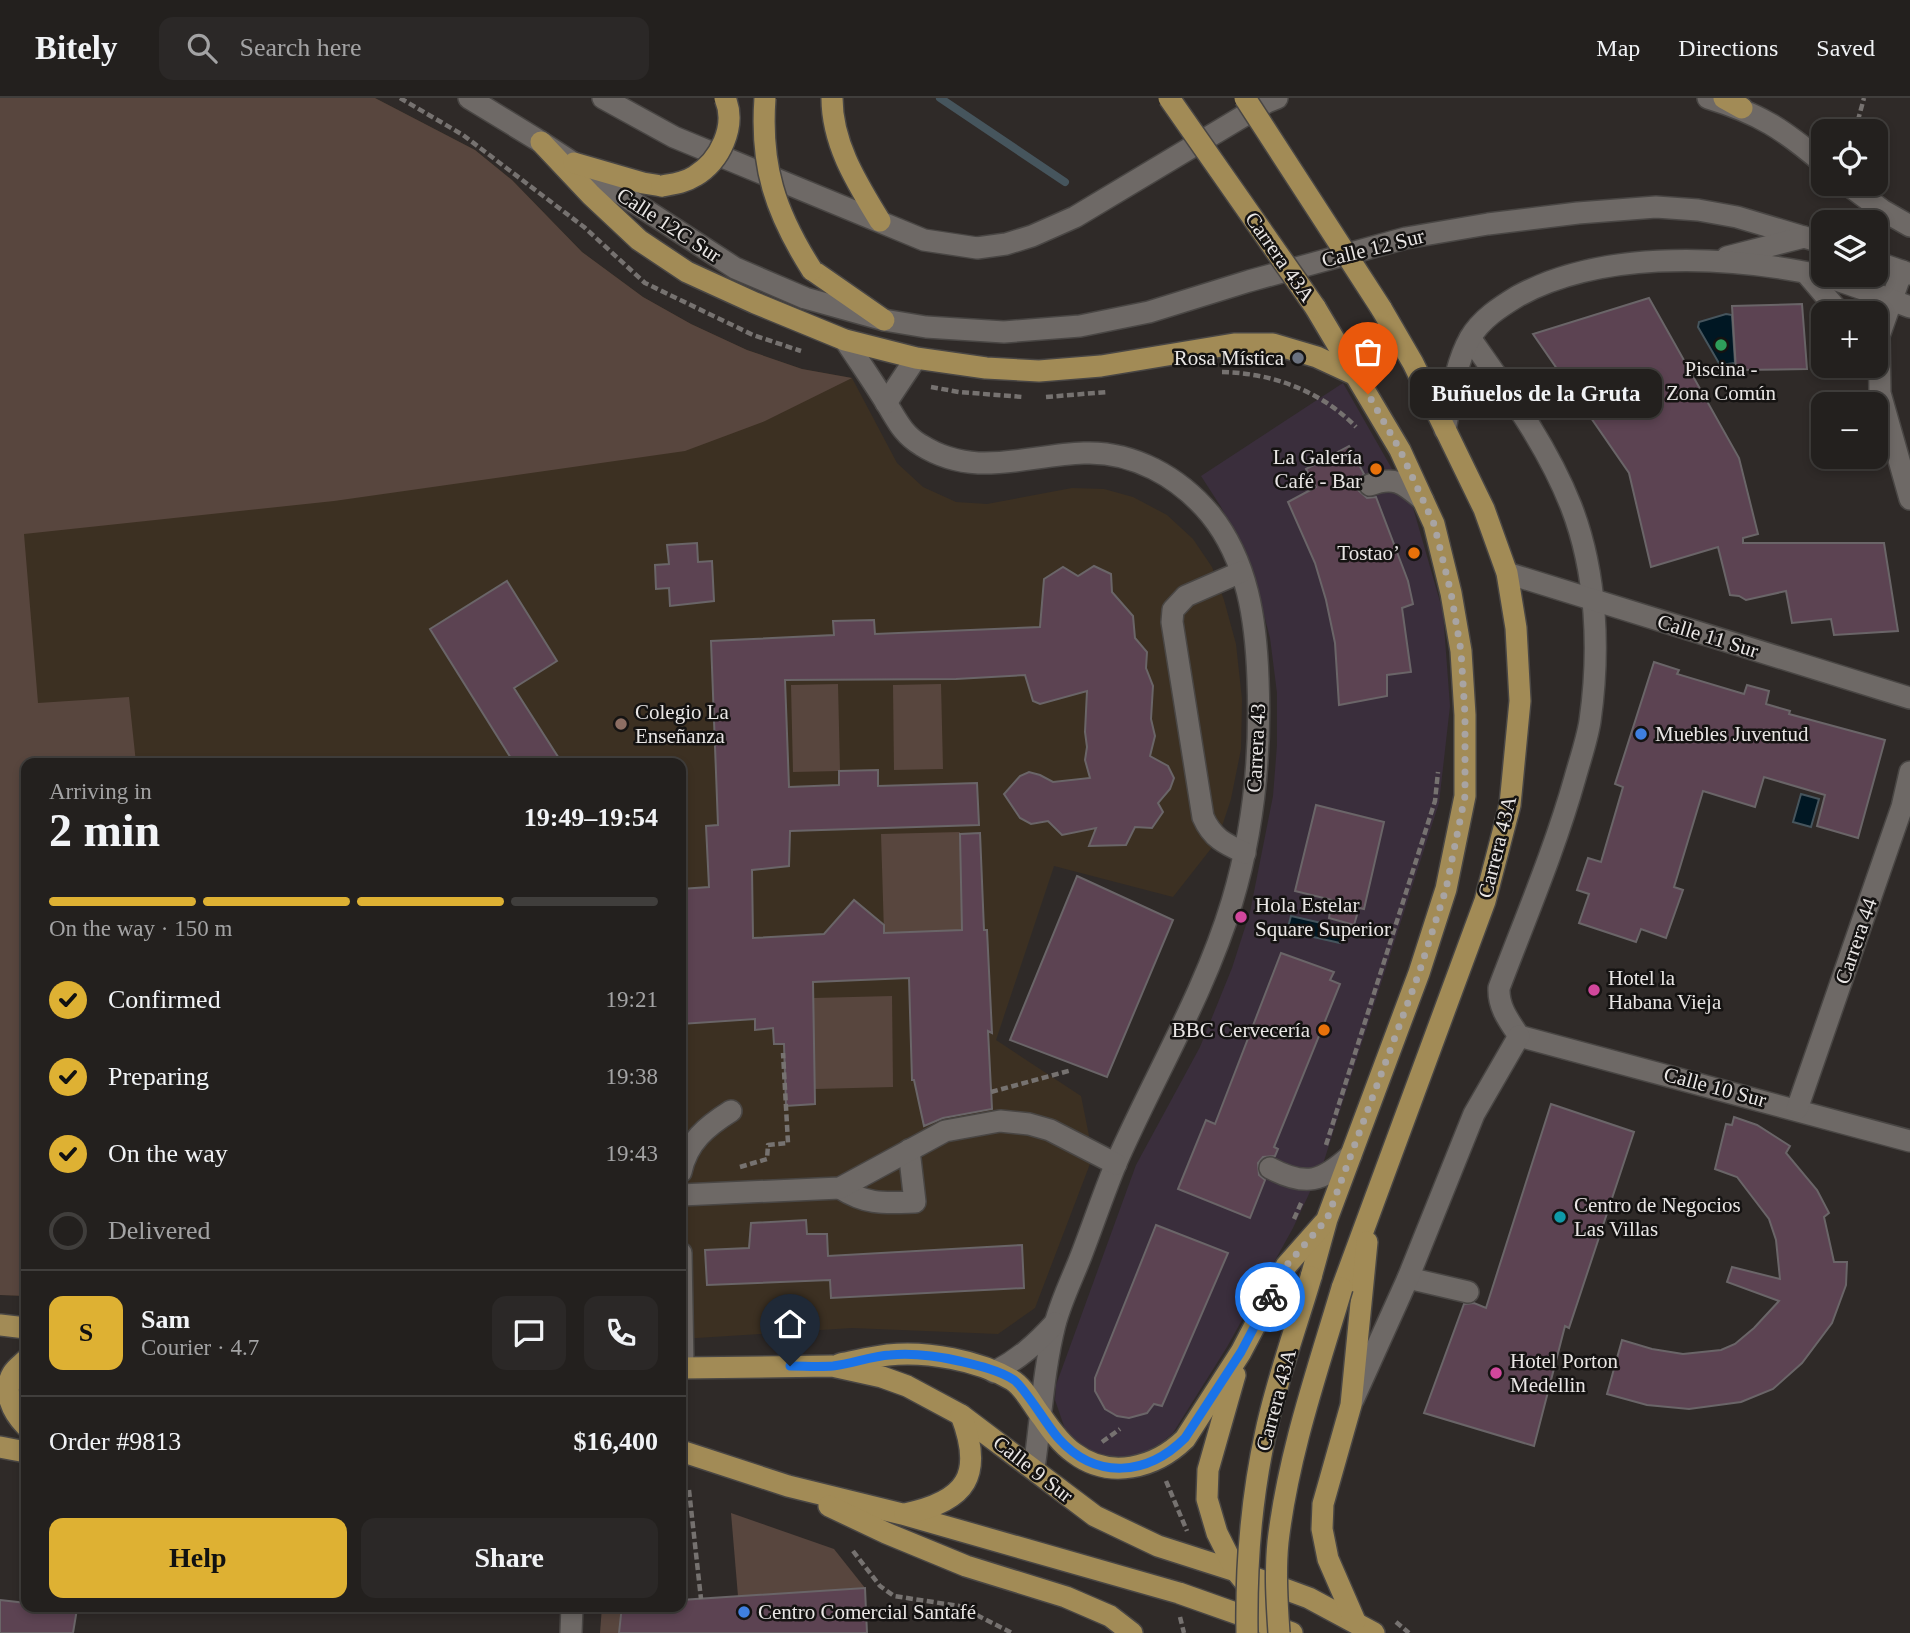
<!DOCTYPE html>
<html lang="en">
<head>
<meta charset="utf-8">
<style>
	body { margin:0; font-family:Georgia,serif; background:#2b2827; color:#f1f3f6; height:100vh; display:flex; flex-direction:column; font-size:26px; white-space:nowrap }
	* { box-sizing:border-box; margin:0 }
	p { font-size:23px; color:#a3a3a4 }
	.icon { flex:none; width:38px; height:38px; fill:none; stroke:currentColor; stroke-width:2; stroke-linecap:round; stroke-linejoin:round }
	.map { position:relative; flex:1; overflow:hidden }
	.panel { position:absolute; left:21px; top:660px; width:665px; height:854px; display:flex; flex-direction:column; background:#23201e; border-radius:14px; box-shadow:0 4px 10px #0003,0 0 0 2px #403e3c }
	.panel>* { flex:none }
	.controls { position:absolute; left:1811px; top:21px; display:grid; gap:14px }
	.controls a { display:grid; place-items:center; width:77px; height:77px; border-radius:14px; background:#23201e; box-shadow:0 4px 10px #0003,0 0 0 2px #403e3c; font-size:35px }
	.pin { position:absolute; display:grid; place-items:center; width:60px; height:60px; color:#fff; margin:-72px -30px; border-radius:50% 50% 50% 0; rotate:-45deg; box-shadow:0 0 7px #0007 }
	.pin .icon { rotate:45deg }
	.courier { position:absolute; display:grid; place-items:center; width:70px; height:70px; margin:-35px; border:5px solid #1a73e8; border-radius:50%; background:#fff; color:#222; box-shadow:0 2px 9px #0007 }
	.bubble { position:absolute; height:49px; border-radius:14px; background:#23201e; box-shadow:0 4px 10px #0003,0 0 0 2px #403e3c; font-size:23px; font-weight:600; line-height:49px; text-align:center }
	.summary em { font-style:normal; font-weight:600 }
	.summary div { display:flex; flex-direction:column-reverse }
	.summary { display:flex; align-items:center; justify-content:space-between; height:119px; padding:0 28px }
	h1 { font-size:46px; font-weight:600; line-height:52px }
	.bar { display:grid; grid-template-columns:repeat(4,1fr); gap:10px 7px; align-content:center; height:84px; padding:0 28px }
	.bar i { height:9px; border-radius:5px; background:#403e3c }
	.bar .selected { background:#deb133 }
	.bar p { grid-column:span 4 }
	.line { display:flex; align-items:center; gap:18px; padding:0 28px; border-top:2px solid #403e3c }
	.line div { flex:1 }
	.round { display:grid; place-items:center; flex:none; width:74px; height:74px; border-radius:14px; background:#2b2827 }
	ol { padding:0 28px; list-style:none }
	li { display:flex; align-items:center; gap:21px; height:77px }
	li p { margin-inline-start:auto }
	li .icon { padding:7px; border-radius:50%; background:#deb133; color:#111; stroke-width:4 }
	li:last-child { color:#a3a3a4 }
	li i { width:38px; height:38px; border:4px solid #403e3c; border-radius:50% }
	.button { display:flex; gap:14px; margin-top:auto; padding:14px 28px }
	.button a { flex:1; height:80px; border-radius:14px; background:#deb133; color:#111; font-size:28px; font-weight:600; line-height:80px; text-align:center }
	.button a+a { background:#2b2827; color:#f1f3f6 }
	header { display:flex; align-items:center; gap:42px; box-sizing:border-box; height:98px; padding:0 35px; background:#23201e; border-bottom:2px solid #403e3c }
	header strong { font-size:33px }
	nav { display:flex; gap:38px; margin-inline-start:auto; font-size:24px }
	.search { width:490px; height:63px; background:#2b2827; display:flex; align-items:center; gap:18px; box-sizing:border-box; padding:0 24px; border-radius:14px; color:#a3a3a4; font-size:26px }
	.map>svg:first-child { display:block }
	.commercial { fill:#3a2e3c }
	.education { fill:#3c3022 }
	.green { fill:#58463e }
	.water { fill:#001723; stroke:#46555d; stroke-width:2 }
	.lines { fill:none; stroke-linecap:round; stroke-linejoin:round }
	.stream { stroke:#46555d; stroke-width:8 }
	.building { fill:#5c4352; stroke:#6a6568; stroke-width:2 }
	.minor-casing { stroke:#494644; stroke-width:24 }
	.major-casing { stroke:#494644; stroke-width:24 }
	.path { stroke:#767270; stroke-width:4.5; stroke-dasharray:7 3.5; stroke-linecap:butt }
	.minor { stroke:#6e6966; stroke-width:21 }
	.major { stroke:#a28b56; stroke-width:21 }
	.major-bridge-casing { stroke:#494644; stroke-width:24; stroke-linecap:butt }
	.major-bridge { stroke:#a28b56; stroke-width:21 }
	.done { stroke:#a8a4a3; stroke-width:7; stroke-dasharray:0 12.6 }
	.route { stroke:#1a73e8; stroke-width:9 }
	.leisure-dot { fill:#2e9e5b; stroke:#151312; stroke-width:2.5 }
	.worship-dot { fill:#6b7280; stroke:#151312; stroke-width:2.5 }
	.food-dot { fill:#e8710a; stroke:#151312; stroke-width:2.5 }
	.education-dot { fill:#8d6e63; stroke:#151312; stroke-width:2.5 }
	.shop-dot { fill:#3f7fe0; stroke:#151312; stroke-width:2.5 }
	.hotel-dot { fill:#d1479c; stroke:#151312; stroke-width:2.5 }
	.culture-dot { fill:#0f9aa8; stroke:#151312; stroke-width:2.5 }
	.labels { text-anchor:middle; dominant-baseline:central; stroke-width:5; stroke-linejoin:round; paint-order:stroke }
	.street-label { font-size:21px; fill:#e9e6e5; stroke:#151312 }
	.poi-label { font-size:21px; fill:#e9e6e5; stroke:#151312; text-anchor:start }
</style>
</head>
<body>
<header>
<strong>Bitely</strong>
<div class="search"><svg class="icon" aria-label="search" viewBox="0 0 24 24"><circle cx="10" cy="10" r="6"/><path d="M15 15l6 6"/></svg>Search here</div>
<nav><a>Map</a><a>Directions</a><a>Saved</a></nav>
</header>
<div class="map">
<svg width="1910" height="1535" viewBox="0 0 1910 1535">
	<rect width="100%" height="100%" fill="#2f2a28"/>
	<polygon class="commercial" points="1343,285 1412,406 1443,514 1450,608 1439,705 1323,1066 1293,1130 1227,1249 1173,1335 1162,1344 1138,1358 1123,1360 1105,1359 1090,1354 1077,1345 1065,1331 1055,1302 1056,1287 1136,1067 1200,949 1232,870 1250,814 1273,698 1277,647 1277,595 1270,540 1258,494 1243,453 1221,409 1201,378"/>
	<polygon class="education" points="0,0 375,0 475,52 512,82 582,154 643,199 691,226 747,252 802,271 852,280 897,365 923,389 956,404 987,406 1072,390 1104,391 1133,399 1167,417 1193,441 1212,469 1224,502 1236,546 1242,601 1241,651 1231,701 1217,743 1173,799 1054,768 996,942 1081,998 1093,1058 1035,1210 998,1236 852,1230 681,1241 681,665 26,665 26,1198 0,1197"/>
	<g class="green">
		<polygon points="0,0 375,0 475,52 512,82 582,154 643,199 691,226 747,252 802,271 852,280 765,323 685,353 334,403 24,436 38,605 129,599 136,665 26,665 26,1198 0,1197"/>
		<polygon points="838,586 840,673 793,674 791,587"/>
		<polygon points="941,586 943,671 894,672 893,587"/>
		<polygon points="960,734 962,824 965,832 884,835 881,736"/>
		<polygon points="892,898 893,989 815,991 813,900"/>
		<polygon points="731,1415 834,1451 865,1490 738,1498"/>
		<polygon points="602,1509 622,1509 619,1535 600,1535"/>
	</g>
	<g class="water">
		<polygon points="1726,216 1732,217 1735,265 1720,267 1698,229 1699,224"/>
		<polygon points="1801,696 1819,701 1811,729 1793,724"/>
		<polygon points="1291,818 1343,830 1340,845 1287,833"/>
	</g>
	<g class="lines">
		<polyline class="stream" points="940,0 1065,84"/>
	</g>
	<g class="building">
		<polygon points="1649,200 1739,360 1758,436 1743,440 1743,445 1884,445 1898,533 1834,537 1831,521 1792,525 1786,493 1746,502 1739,498 1730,497 1718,449 1651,469 1629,375 1533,236"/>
		<polygon points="1802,206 1807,271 1736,272 1732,208"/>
		<polygon points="1349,348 1364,376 1357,384 1358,392 1367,400 1376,399 1408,483 1413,506 1402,510 1411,574 1387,577 1387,598 1339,607 1335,545 1326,502 1315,465 1288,404 1316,389 1306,371"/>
		<polygon points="697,445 698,464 712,463 714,503 670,508 669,490 656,491 655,467 669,466 667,447"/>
		<polygon points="1094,468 1111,476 1112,494 1133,518 1135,540 1147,554 1146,570 1153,588 1151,621 1155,638 1150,658 1168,668 1174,680 1170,691 1158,705 1163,714 1152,730 1135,729 1126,747 1089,748 1096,730 1062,737 1048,723 1031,726 1020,720 1004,696 1020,678 1029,674 1040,677 1053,684 1090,680 1085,662 1087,649 1085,634 1087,593 1040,606 1033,603 1025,577 956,581 785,582 789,689 839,687 839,673 878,672 878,688 977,685 979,727 790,733 789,768 752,772 753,840 824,836 854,802 884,827 884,835 962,832 960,736 980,735 984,832 987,832 992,935 988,933 992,1011 943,1020 924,1028 914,982 912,982 909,880 813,884 815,1006 786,1008 784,946 774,946 773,930 755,932 755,921 681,926 681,791 709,789 706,728 718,727 711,543 834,537 833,523 874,522 875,536 1040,529 1044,481 1063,469 1078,478"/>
		<polygon points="507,483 557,563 514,590 562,665 514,665 430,531"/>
		<polygon points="1654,564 1679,572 1677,576 1744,596 1747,587 1769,593 1766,606 1790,613 1789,616 1885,642 1858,740 1817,728 1825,697 1764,679 1755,709 1703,693 1674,789 1683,792 1666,840 1641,831 1636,844 1579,825 1589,796 1577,792 1588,760 1601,764 1623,689 1615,686"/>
		<polygon points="1316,707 1384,724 1364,811 1359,810 1354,827 1329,820 1332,802 1295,793"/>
		<polygon points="1077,778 1173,822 1107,979 1010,942"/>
		<polygon points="1281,855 1334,874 1330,882 1340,886 1274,1049 1278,1051 1275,1058 1263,1059 1258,1065 1259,1077 1265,1082 1250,1120 1178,1091 1206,1022 1215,1026"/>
		<polygon points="1551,1006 1634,1034 1569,1230 1565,1228 1534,1348 1424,1315 1464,1206 1474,1205 1486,1210"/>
		<polygon points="1734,1019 1757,1027 1790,1048 1786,1055 1817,1092 1829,1115 1824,1119 1834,1164 1847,1164 1846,1187 1832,1225 1802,1265 1773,1291 1741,1304 1689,1311 1647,1307 1607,1296 1622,1242 1652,1251 1683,1256 1721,1252 1735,1246 1754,1230 1779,1203 1727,1184 1732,1169 1780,1181 1776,1142 1769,1121 1737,1079 1715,1071 1726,1026 1732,1027"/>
		<polygon points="806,1122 807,1136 827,1136 828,1158 1022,1147 1024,1190 831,1200 830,1182 707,1187 705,1152 749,1150 751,1125"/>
		<polygon points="1156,1127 1228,1155 1162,1308 1154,1306 1147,1315 1129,1320 1117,1318 1105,1311 1095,1293 1095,1280"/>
		<polygon points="865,1490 867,1535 619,1535 622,1508 681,1508 681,1502"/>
		<polygon points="0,1502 26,1505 26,1508 77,1511 73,1535 0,1535"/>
	</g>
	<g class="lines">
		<defs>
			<g id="minor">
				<polyline points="469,0 541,44 735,170 805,200 884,222 926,229 1004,234 1080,228 1149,214 1249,183 1406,140 1488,126 1578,115 1656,109 1698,112 1737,119 1824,145"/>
				<polyline points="603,0 674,39 924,142 977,150 1006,146 1032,138 1075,119 1267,4 1277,0"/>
				<path d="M 1708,0 C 1760,16 1783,31 1824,66"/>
				<polyline points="1847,86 1882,112 1910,128"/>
				<polyline points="1727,159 1804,139"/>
				<polyline points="1876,164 1910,176"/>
				<polyline points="1902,173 1879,238 1880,295 1910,401"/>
				<polyline points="1806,175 1840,215"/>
				<path d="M 1470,240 C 1508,294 1547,347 1571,408 C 1597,475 1600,553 1590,623 C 1587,642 1580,662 1575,680 C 1555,751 1525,821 1499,890 C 1498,909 1509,923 1519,938"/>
				<path d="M 845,242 C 858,262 872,282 885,303 C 896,320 902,336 921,347 C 975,381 1026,357 1084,355 C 1133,353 1179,379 1210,416 C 1248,463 1256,523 1258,581 C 1261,656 1254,731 1232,804 C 1205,894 1155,977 1117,1063 C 1104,1094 1093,1127 1081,1158 C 1072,1181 1061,1203 1055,1226 C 1043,1273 1041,1323 1034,1370"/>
				<polyline points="886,305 916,260"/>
				<path d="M 1445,332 C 1451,302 1455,266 1470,240 C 1481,221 1500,209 1518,198 C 1599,154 1715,157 1804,174 C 1841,181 1875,196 1910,209"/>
				<path d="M 1370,387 C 1395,377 1404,386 1423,402"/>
				<path d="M 1241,474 L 1186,498 L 1173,512 L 1172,524 L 1203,719 C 1212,740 1225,746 1245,755"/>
				<polyline points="1507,475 1910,600"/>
				<polyline points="1519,938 1910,1043"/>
				<polyline points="1797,1011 1902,709 1910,674"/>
				<path d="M 1270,1070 C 1306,1089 1322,1084 1351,1057"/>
				<path d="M 681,1074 C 687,1044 707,1028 731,1013"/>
				<path d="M 840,1090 C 867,1107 884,1105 915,1104 L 909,1052"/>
				<polyline points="681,1097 840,1090 945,1033 1000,1023 1029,1026 1050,1032 1116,1066"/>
				<polyline points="681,1155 683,1270"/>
				<polyline points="1408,1180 1468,1194"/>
				<path d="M 994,1274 C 1019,1261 1036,1246 1055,1225"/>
				<polyline points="1353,1302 1408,1180 1474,1016 1519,938"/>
				<polyline points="571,1535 572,1508"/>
			</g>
			<g id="major">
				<path d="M 832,0 C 832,46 857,85 880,123"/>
				<polyline points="1724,0 1742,10"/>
				<polyline points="541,44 591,97 639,142 687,174 755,205 845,242 916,260 986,270 1039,273 1101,268 1234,246 1273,246 1317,259 1358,278"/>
				<polyline points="574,65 643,85 662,88"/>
				<polyline points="812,172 884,222"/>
				<polyline points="1311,1179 1327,1121 1419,875 1446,791 1465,698 1465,617 1461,553 1451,495 1434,426 1400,352 1315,209"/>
				<polyline points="1342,1190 1485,803 1510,707 1520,603 1516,530 1507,475 1484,411 1413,265 1381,210"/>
				<polyline points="0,1227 26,1230"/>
				<path d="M 26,1262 C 22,1266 16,1270 13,1275 C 2,1293 12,1314 26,1328"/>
				<path d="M 840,1266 C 856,1263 872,1259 888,1257 C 927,1253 978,1262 1012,1282 C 1024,1289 1033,1308 1042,1319 C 1051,1332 1061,1346 1074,1355 C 1110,1382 1155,1370 1185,1341 L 1241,1254 L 1286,1168 L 1324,1125"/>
				<polyline points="681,1270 832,1268 882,1279 907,1288 961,1317 1095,1418 1158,1448 1236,1473 1309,1500 1374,1535"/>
				<polyline points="1235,1277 1208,1372 1207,1401 1217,1435 1236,1473 1284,1533"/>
				<polyline points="0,1349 26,1354"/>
				<polyline points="681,1353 788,1388 902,1416 1179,1495 1292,1535"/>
				<polyline points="829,1408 886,1435 966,1468 1066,1499 1110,1518 1132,1535"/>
				<path d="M 905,1416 C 967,1403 984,1377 961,1317"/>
				<polyline points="1355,1523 1328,1461 1322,1431 1323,1406 1351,1307 1367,1144"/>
			</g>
		</defs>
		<use href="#minor" class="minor-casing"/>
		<use href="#major" class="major-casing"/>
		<g class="path">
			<polyline points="400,0 463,37 584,129 645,185 753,237 801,253"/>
			<polyline points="1855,33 1864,0"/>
			<path d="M 1222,274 C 1272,275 1321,293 1356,329"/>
			<polyline points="931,289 959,294 1023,299"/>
			<polyline points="1046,299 1107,294"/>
			<polyline points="991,994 1072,972"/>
			<polyline points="1326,1047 1435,703 1438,674"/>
			<polyline points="740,1069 767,1061 768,1047 788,1045 783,955"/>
			<polyline points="1294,1121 1302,1103"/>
			<polyline points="1102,1344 1120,1331"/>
			<polyline points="1166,1383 1187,1433"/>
			<polyline points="689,1392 701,1501"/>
			<polyline points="853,1453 880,1488 894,1498 959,1508 1012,1535"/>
			<polyline points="1180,1519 1184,1535"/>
			<polyline points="1396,1524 1409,1535"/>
		</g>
		<use href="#minor" class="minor"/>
		<use href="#major" class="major"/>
		<defs>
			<g id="major-bridge">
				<path d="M 765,0 C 760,68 775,114 812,172"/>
				<polyline points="1169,0 1315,209"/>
				<polyline points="1245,0 1381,210"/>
				<path d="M 662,88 C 673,86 684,85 695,78 C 720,63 737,28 725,0"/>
				<path d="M 1247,1535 C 1246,1466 1251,1400 1266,1333 C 1277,1281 1296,1230 1311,1179"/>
				<path d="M 1279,1535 C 1277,1505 1275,1474 1278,1444 C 1288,1357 1317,1274 1342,1190"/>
			</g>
		</defs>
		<use href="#major-bridge" class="major-bridge-casing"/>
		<use href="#major-bridge" class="major-bridge"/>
	</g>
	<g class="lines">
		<polyline class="done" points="1270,1199 1286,1168 1327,1121 1419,875 1446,791 1465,698 1465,617 1461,553 1451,495 1434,426 1400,352 1368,296"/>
		<path class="route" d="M 790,1268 C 804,1268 819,1269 833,1268 C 852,1266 871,1258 890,1257 C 913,1255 937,1258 959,1263 C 976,1267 999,1272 1014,1282 C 1026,1291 1047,1328 1059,1341 C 1096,1382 1147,1378 1185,1340 L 1241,1254 L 1270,1199"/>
	</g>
	<circle class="leisure-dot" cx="1721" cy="247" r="7"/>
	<circle class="worship-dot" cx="1298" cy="260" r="7"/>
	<g class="food-dot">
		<circle cx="1376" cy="371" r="7"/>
		<circle cx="1414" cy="455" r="7"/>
		<circle cx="1324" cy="932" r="7"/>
	</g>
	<circle class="education-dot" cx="621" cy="626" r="7"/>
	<g class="shop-dot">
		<circle cx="1641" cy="636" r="7"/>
		<circle cx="744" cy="1514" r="7"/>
	</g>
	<g class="hotel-dot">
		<circle cx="1241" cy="819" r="7"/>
		<circle cx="1594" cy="892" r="7"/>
		<circle cx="1496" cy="1275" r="7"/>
	</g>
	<circle class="culture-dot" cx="1560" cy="1119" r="7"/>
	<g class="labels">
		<g class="street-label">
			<text transform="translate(669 127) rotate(33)">Calle 12C Sur</text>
			<text transform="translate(1373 150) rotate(-14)">Calle 12 Sur</text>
			<text transform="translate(1280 159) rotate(55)">Carrera 43A</text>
			<text transform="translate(1708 538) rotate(17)">Calle 11 Sur</text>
			<text transform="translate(1256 650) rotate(-87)">Carrera 43</text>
			<text transform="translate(1497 749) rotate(-76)">Carrera 43A</text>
			<text transform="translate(1856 843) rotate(-71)">Carrera 44</text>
			<text transform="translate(1715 989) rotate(15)">Calle 10 Sur</text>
			<text transform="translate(1276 1302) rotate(-75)">Carrera 43A</text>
			<text transform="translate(1033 1371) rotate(38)">Calle 9 Sur</text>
		</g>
		<g class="poi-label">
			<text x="1284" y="260" text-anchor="end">Rosa Mística</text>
			<text x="1721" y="271" text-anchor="middle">Piscina -<tspan x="1721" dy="24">Zona Común</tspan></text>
			<text x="1362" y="359" text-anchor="end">La Galería<tspan x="1362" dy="24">Café - Bar</tspan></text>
			<text x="1400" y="455" text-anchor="end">Tostao’</text>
			<text x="635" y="614">Colegio La<tspan x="635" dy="24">Enseñanza</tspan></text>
			<text x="1655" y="636">Muebles Juventud</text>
			<text x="1255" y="807">Hola Estelar<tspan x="1255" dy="24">Square Superior</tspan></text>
			<text x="1608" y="880">Hotel la<tspan x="1608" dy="24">Habana Vieja</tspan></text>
			<text x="1310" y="932" text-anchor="end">BBC Cervecería</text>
			<text x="1574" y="1107">Centro de Negocios<tspan x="1574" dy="24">Las Villas</tspan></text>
			<text x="1510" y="1263">Hotel Porton<tspan x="1510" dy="24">Medellin</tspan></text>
			<text x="758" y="1514">Centro Comercial Santafé</text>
		</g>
	</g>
</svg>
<div class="controls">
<a><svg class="icon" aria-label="locate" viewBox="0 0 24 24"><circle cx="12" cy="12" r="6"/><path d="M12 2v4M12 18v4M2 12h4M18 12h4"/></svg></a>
<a><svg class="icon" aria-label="layers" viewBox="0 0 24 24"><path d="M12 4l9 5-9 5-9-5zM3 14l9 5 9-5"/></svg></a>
<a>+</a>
<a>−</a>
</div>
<div class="pin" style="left:1368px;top:296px;background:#ea580c"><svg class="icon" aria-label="bag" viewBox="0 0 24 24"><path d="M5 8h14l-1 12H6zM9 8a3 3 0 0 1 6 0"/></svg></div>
<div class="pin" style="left:790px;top:1268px;background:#1f2937"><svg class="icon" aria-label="home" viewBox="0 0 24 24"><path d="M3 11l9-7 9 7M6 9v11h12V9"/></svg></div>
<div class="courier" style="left:1270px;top:1199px"><svg class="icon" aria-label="bike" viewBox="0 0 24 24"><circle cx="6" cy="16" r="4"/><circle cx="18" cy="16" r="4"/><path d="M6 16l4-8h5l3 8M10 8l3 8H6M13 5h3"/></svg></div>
<div class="bubble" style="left:1410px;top:271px;width:252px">Buñuelos de la Gruta</div>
<section class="panel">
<div class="summary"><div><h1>2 min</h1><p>Arriving in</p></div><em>19:49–19:54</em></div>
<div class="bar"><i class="selected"></i><i class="selected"></i><i class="selected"></i><i></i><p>On the way · 150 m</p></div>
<ol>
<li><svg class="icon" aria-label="check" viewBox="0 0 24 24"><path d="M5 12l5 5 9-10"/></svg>Confirmed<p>19:21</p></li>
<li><svg class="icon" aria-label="check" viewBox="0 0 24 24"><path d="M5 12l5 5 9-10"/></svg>Preparing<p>19:38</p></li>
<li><svg class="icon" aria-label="check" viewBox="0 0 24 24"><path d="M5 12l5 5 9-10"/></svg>On the way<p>19:43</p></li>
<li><i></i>Delivered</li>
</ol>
<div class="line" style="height:126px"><b class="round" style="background:#deb133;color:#111">S</b><div><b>Sam</b><p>Courier · 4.7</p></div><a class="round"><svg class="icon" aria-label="chat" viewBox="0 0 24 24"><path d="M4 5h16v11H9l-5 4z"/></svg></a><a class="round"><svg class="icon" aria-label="phone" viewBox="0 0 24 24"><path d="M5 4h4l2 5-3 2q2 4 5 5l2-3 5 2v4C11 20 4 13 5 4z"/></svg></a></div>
<div class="line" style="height:91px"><div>Order #9813</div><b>$16,400</b></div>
<div class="button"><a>Help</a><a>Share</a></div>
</section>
</div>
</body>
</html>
